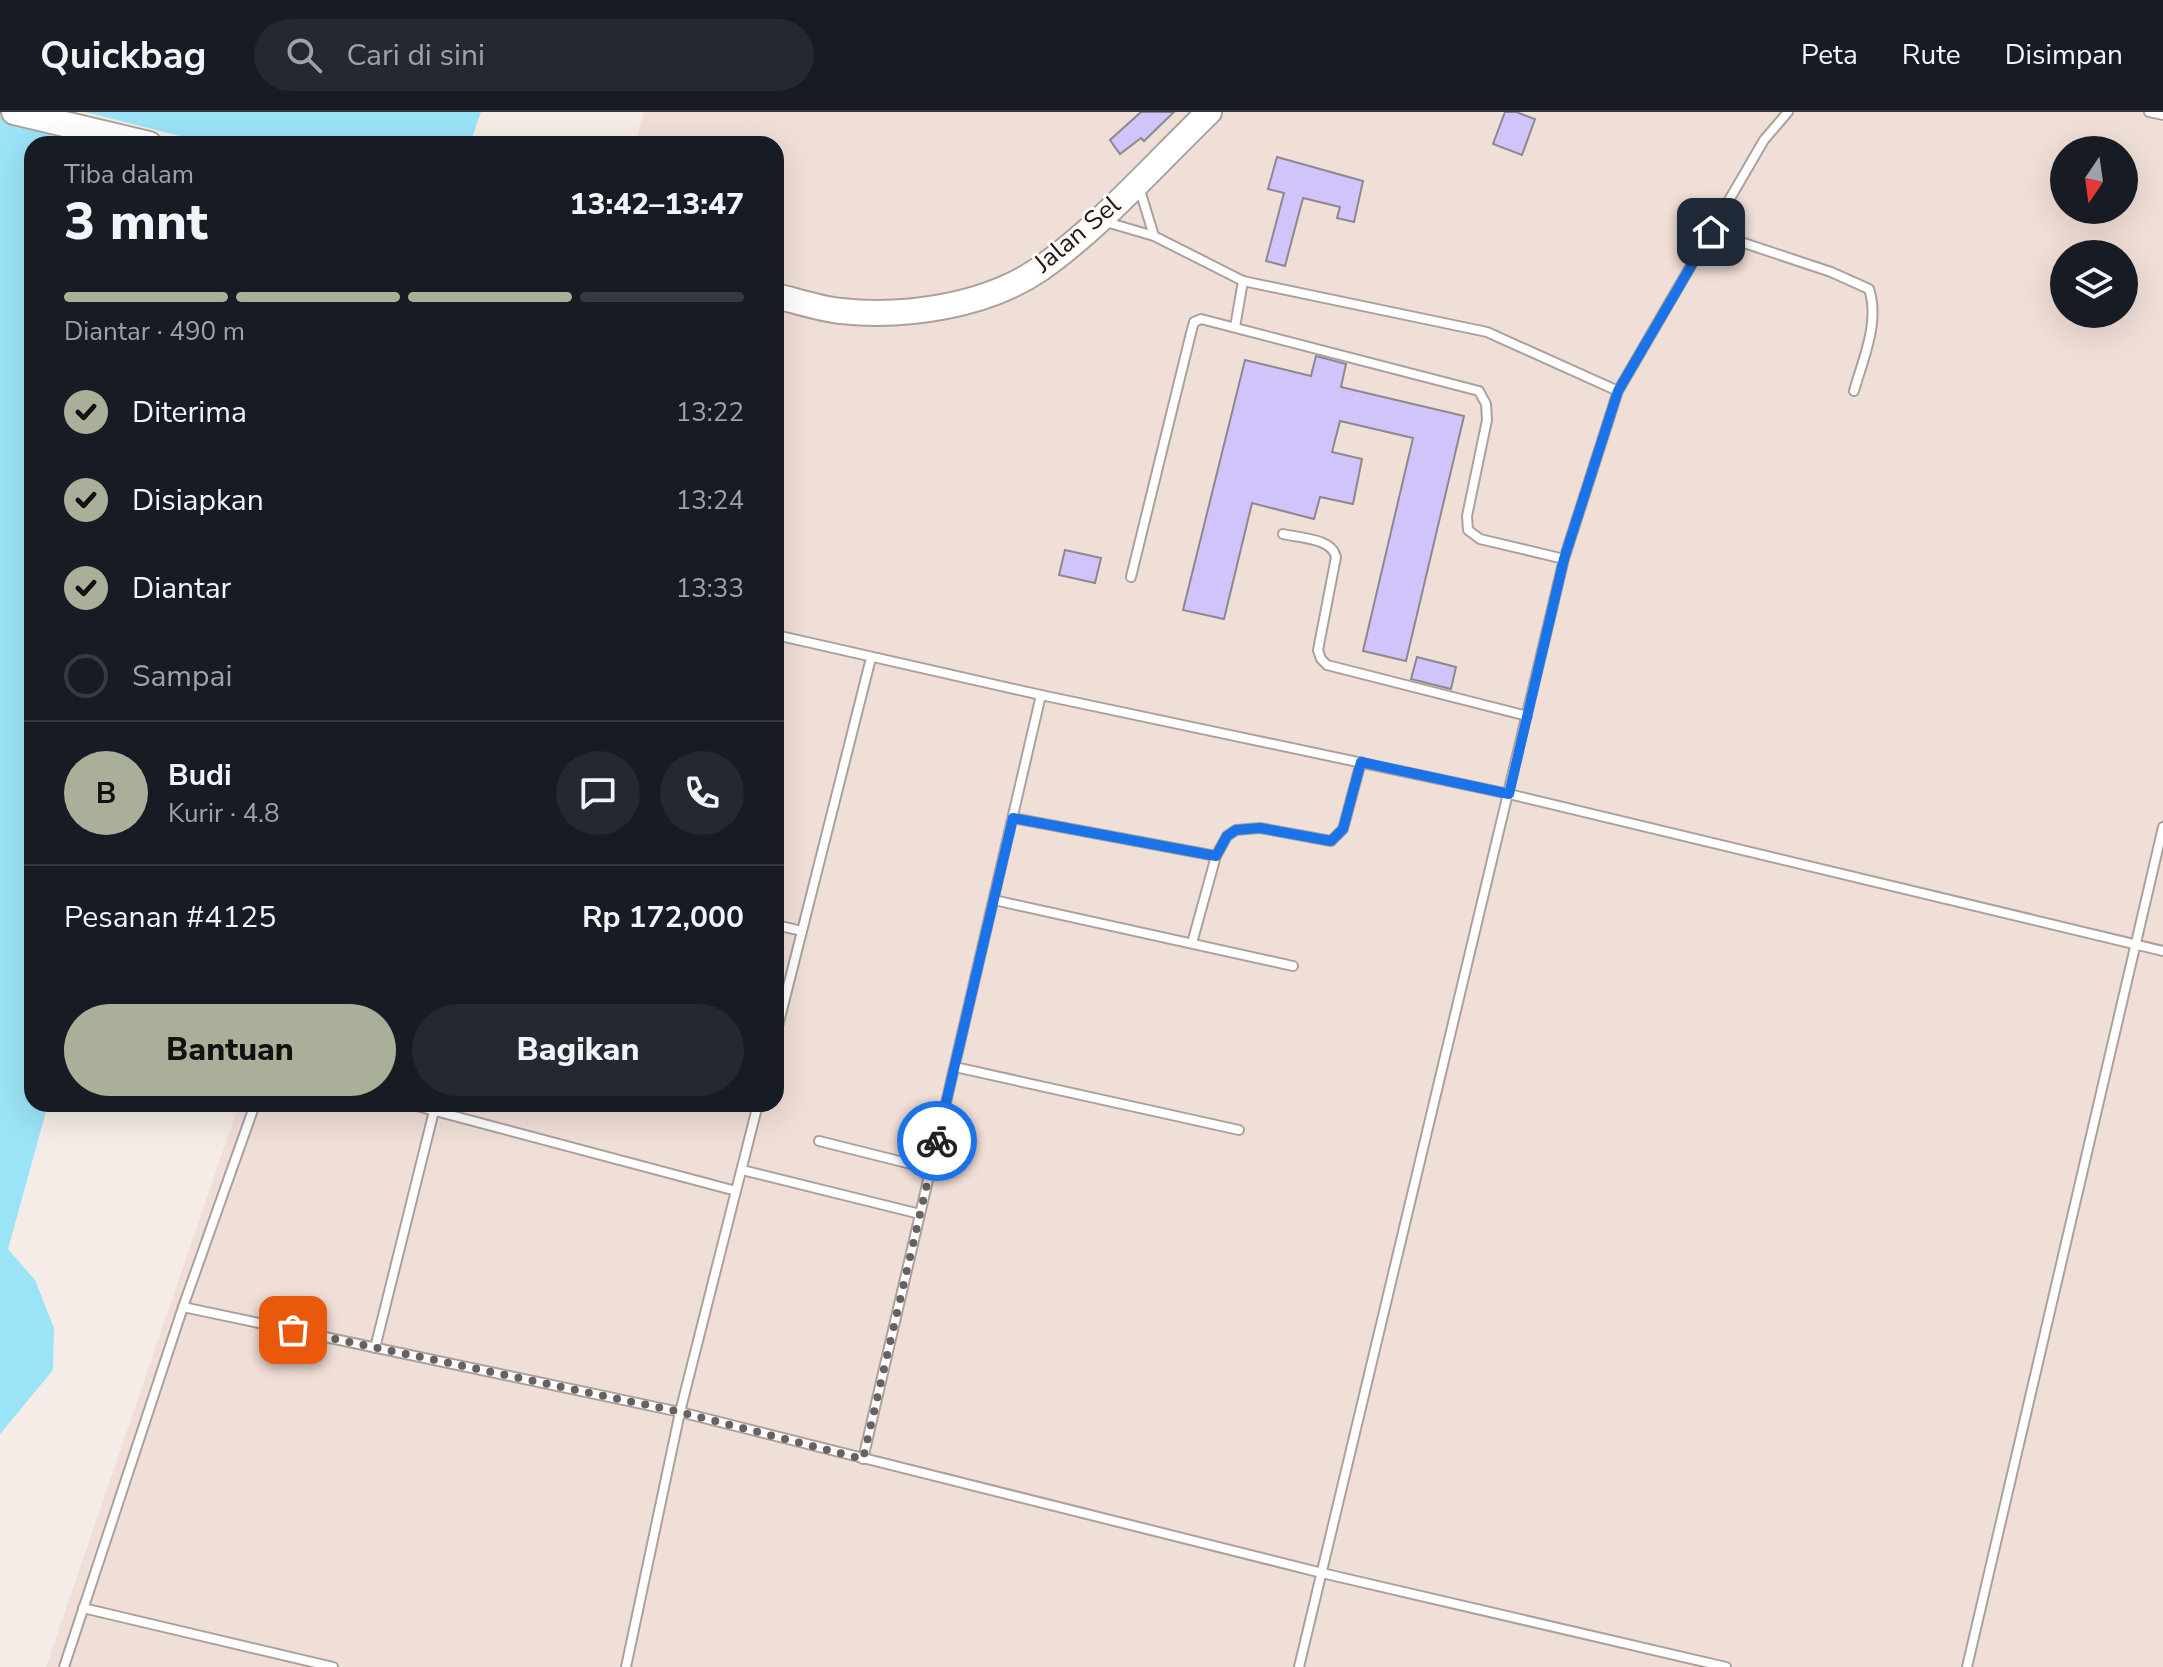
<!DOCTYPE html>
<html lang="id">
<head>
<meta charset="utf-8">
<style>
	body { margin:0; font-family:"Nunito Sans",sans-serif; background:#242831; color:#f1f3f6; height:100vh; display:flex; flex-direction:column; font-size:30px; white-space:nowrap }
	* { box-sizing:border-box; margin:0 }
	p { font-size:26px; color:#9ea1a6 }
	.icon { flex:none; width:44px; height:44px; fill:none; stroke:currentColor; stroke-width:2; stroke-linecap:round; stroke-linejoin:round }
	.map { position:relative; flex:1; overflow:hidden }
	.panel { position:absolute; left:24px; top:24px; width:760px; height:976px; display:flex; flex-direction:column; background:#171b24; border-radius:24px; box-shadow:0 8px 32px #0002 }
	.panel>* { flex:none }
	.needle { width:52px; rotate:193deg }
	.controls { position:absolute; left:2050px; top:24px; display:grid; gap:16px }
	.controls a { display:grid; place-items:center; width:88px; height:88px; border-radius:50%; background:#171b24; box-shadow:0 8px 32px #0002; font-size:40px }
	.pin { position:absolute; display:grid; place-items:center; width:68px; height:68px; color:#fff; margin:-34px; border-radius:16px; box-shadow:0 4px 12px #0006 }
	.courier { position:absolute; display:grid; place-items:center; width:80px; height:80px; margin:-40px; border:6px solid #1a73e8; border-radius:50%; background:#fff; color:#222; box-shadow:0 2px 10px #0007 }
	.summary em { font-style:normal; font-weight:800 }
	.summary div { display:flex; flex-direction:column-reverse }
	.summary { display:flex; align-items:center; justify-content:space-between; height:136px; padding:0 40px }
	h1 { font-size:52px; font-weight:800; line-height:60px }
	.bar { display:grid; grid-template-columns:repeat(4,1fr); gap:12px 8px; align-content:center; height:96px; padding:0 40px }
	.bar i { height:10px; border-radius:6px; background:#363941 }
	.bar .selected { background:#aaaf9a }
	.bar p { grid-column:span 4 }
	.line { display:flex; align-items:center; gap:20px; padding:0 40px; border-top:2px solid #363941 }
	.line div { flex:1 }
	.round { display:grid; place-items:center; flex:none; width:84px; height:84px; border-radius:42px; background:#242831 }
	ol { padding:0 40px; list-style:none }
	li { display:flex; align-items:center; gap:24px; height:88px }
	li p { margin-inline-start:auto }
	li .icon { padding:8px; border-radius:50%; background:#aaaf9a; color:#111; stroke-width:4 }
	li:last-child { color:#9ea1a6 }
	li i { width:44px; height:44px; border:4px solid #363941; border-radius:50% }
	.action { display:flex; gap:16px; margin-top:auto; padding:16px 40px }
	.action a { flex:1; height:92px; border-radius:48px; background:#aaaf9a; color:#111; font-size:32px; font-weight:800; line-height:92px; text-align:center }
	.action a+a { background:#242831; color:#f1f3f6 }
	header { display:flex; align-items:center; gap:48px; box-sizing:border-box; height:112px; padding:0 40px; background:#171b24; border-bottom:2px solid #363941 }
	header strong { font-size:38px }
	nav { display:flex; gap:44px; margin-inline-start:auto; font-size:28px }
	.search { width:560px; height:72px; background:#242831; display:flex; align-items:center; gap:20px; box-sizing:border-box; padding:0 28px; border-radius:44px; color:#9ea1a6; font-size:30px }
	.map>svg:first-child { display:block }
	.built { fill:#f0dfd7; fill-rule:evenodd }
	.water { fill:#9be3f7 }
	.pier { fill:#f5ece7 }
	.building { fill:#d1c4fb; stroke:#8a8890; stroke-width:2 }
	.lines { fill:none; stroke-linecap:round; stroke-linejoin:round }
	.lane-casing { stroke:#aaa19d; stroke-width:12 }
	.secondary-casing { stroke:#aaa19d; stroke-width:28 }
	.lane { stroke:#fff; stroke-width:8 }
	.secondary { stroke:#fff; stroke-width:24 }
	.done { stroke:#67625f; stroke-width:8; stroke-dasharray:0 14.4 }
	.route { stroke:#1a73e8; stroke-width:10 }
	.labels { text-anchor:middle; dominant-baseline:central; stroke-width:6; stroke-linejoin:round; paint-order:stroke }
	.street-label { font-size:26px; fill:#1b1816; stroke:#fefaf8 }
</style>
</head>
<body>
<header>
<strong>Quickbag</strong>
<div class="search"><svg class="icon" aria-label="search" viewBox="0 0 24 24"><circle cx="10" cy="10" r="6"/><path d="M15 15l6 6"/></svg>Cari di sini</div>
<nav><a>Peta</a><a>Rute</a><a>Disimpan</a></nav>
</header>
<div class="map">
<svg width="2163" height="1555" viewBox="0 0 2163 1555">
	<rect width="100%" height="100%" fill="#f5ece7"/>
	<path class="built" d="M 644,0 L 2163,0 L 2163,1555 L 46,1555 L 239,992 L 776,992 L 776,32 L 635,32 ZM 2064,38 L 2124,38 L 2124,98 L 2064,98 ZM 2064,142 L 2124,142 L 2124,202 L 2064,202 Z"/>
	<polygon class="water" points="0,0 481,0 470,32 32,32 32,992 48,992 8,1137 35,1168 54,1216 53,1258 0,1322"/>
	<polygon class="pier" points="0,0 85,0 212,32 113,32 0,4"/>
	<g class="building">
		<polygon points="1141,0 1174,0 1144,29 1141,26 1120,42 1110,28"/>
		<polygon points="1505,0 1516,0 1535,7 1522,43 1493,32"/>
		<polygon points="1277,45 1363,69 1354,110 1337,106 1340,95 1303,86 1285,154 1266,149 1284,81 1268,77"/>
		<polygon points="1316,244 1346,252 1341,275 1464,304 1406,549 1363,539 1413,326 1340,309 1332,340 1362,347 1353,392 1320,385 1314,407 1252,391 1224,507 1183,498 1245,248 1311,264"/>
		<polygon points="1065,438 1101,446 1095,471 1059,463"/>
		<polygon points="1417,545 1456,555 1451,577 1411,567"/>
	</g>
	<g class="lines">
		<defs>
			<g id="lane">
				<polyline points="2149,0 2163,3"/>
				<polyline points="1139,75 1154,124"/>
				<polyline points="1106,110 1154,124 1243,169 1487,220 1618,279"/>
				<path d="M 1711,120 L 1831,160 L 1869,177 C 1880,210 1863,247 1854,279"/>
				<polyline points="1235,215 1243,169"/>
				<path d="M 1283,422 C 1299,426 1332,426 1336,445 L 1318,538 L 1321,547 L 1327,553 L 1527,604"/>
				<polyline points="1131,465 1191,221 1194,210 1201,207 1479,279 1486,292 1487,308 1467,404 1468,418 1480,427 1564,447"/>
				<polyline points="776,523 1041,583 1509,682 2163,839"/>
				<polyline points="1013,706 1216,744"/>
				<polyline points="994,788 1293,854"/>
				<polyline points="776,813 802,819"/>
				<polyline points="1192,831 1216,744 1227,724 1236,718 1260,716 1331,729 1343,717 1361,650"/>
				<polyline points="776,922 871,546"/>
				<polyline points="955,955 1239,1018"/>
				<polyline points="409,992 736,1079"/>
				<polyline points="819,1029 931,1057"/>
				<polyline points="742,1058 920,1102"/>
				<polyline points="183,1195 680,1300 1322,1461 1726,1555"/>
				<polyline points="375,1236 434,999"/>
				<polyline points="863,1347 1041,583"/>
				<polyline points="83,1496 333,1555"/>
				<polyline points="64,1555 183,1195 255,992"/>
				<polyline points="626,1555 680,1300 758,992"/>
				<polyline points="1299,1555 1564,447 1618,279 1764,28 1788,0"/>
				<polyline points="1967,1555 2163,715"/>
			</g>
			<g id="secondary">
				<polyline points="14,0 149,32"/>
				<path d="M 776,184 C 797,189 820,197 841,199 C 905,206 986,194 1040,157 C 1100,115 1156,51 1209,0"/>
			</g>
		</defs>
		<use href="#lane" class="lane-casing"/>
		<use href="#secondary" class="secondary-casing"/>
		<use href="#lane" class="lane"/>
		<use href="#secondary" class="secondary"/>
	</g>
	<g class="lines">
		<polyline class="done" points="293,1218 680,1300 863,1347 937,1029"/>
		<polyline class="route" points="937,1029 1013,706 1216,744 1227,724 1236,718 1260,716 1331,729 1343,717 1361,650 1509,682 1564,447 1618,279 1711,120"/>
	</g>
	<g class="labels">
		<g class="street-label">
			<text transform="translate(1077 122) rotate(-40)">Jalan Sel</text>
		</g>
	</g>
</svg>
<div class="controls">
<a><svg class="needle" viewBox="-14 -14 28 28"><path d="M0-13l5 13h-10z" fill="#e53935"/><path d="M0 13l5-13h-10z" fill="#9ea1a6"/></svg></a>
<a><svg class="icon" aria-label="layers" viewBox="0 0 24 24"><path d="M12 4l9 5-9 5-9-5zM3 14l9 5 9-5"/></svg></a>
</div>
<div class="pin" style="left:293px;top:1218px;background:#ea580c"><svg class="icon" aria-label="bag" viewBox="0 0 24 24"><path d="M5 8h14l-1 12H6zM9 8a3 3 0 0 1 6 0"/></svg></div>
<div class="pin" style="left:1711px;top:120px;background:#1f2937"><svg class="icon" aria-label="home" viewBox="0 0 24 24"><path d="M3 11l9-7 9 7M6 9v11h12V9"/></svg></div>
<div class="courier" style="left:937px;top:1029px"><svg class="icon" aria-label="bike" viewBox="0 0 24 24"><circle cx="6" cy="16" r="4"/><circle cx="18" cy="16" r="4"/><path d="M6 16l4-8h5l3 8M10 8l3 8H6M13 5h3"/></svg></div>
<section class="panel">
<div class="summary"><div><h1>3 mnt</h1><p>Tiba dalam</p></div><em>13:42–13:47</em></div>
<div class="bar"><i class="selected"></i><i class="selected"></i><i class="selected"></i><i></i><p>Diantar · 490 m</p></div>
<ol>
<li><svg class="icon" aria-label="check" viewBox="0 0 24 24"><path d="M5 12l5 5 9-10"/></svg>Diterima<p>13:22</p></li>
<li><svg class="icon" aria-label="check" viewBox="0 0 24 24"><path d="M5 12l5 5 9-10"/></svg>Disiapkan<p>13:24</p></li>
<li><svg class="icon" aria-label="check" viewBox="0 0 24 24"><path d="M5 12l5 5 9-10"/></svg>Diantar<p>13:33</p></li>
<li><i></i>Sampai</li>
</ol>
<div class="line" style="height:144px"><b class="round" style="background:#aaaf9a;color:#111">B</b><div><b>Budi</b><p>Kurir · 4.8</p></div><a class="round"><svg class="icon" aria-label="chat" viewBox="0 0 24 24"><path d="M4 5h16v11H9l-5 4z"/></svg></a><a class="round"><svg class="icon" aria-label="phone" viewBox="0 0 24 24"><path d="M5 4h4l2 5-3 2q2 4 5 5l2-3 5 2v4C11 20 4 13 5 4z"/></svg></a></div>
<div class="line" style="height:104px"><div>Pesanan #4125</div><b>Rp 172,000</b></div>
<div class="action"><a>Bantuan</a><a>Bagikan</a></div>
</section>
</div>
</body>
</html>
